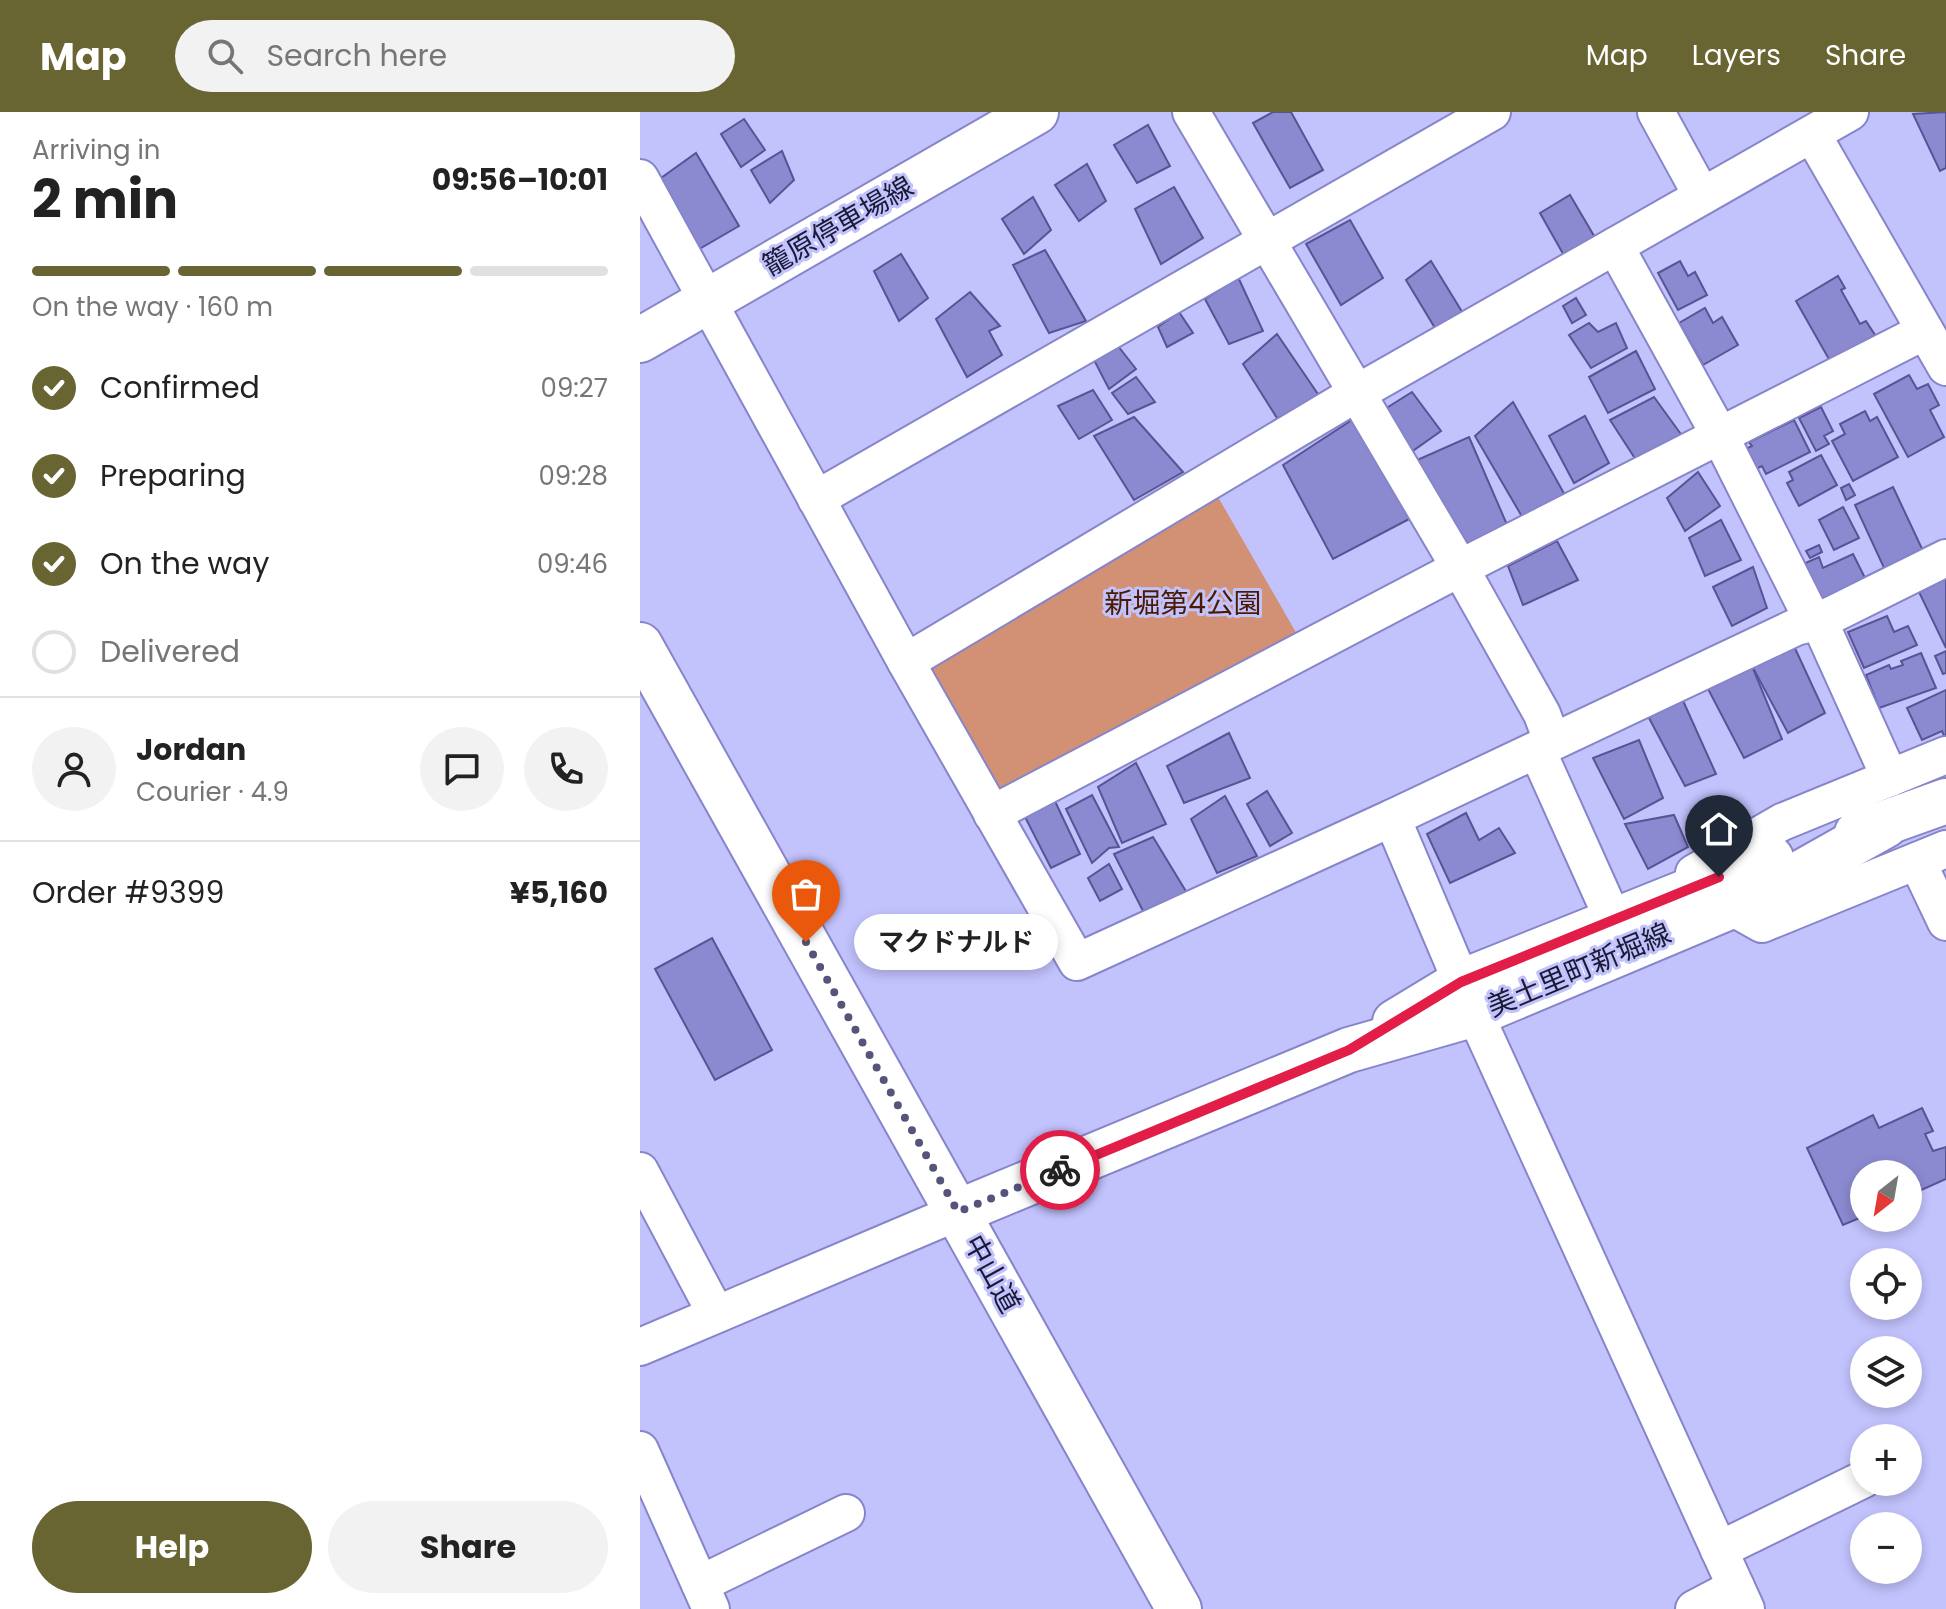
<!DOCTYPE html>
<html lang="en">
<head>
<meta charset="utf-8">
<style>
	body { margin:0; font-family:Poppins,"Noto Sans JP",sans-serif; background:#f2f2f2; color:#222; height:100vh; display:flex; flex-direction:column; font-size:30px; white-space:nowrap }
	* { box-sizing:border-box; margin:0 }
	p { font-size:26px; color:#767676 }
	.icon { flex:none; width:44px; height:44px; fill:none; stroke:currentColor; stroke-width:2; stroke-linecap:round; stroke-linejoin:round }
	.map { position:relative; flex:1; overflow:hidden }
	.panel { display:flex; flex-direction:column; background:#fff; width:640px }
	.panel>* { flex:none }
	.needle { width:52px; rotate:211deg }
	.fabs { position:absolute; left:1210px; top:1048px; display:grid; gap:16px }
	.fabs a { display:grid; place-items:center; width:72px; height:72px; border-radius:50%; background:#fff; box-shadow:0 4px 12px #0003; font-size:40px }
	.pin { position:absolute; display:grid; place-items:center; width:68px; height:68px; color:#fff; margin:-82px -34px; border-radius:50% 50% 50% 0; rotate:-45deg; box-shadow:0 0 8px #0007 }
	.pin .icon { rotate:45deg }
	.courier { position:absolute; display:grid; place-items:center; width:80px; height:80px; margin:-40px; border:6px solid #e11d48; border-radius:50%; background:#fff; color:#222; box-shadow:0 2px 10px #0007 }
	.bubble { position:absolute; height:56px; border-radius:28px; background:#fff; box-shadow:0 4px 12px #0003; font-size:26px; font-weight:700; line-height:56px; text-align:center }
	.overview em { font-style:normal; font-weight:700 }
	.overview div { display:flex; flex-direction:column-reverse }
	.overview { display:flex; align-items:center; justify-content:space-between; height:136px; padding:0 32px }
	h1 { font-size:52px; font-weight:700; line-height:60px }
	.bar { display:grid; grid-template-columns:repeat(4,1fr); gap:12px 8px; align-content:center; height:96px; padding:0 32px }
	.bar i { height:10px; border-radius:6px; background:#e0e0e0 }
	.bar .current { background:#696532 }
	.bar p { grid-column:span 4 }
	.line { display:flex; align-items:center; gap:20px; padding:0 32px; border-top:2px solid #e0e0e0 }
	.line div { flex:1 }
	.round { display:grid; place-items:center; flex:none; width:84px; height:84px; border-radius:42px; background:#f2f2f2 }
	ol { padding:0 32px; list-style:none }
	li { display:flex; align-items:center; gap:24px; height:88px }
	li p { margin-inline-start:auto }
	li .icon { padding:8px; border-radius:50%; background:#696532; color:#fff; stroke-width:4 }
	li:last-child { color:#767676 }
	li i { width:44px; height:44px; border:4px solid #e0e0e0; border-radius:50% }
	.button { display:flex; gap:16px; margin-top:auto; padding:16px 32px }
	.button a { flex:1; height:92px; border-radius:48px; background:#696532; color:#fff; font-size:32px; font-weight:700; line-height:92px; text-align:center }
	.button a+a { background:#f2f2f2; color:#222 }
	header { display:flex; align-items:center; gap:48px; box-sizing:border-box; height:112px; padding:0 40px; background:#696532; color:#fff }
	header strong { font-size:38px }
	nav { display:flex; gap:44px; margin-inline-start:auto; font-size:28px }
	.search { width:560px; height:72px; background:#f2f2f2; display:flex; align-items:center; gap:20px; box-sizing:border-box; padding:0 28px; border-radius:44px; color:#767676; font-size:30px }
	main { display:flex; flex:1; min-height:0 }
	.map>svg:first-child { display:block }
	.green { fill:#d29174 }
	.building { fill:#8b89d0; stroke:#575495; stroke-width:2 }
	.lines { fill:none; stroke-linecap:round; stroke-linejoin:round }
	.minor-casing { stroke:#8785ca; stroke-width:40 }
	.major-casing { stroke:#8785ca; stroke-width:48 }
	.highway-casing { stroke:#8785ca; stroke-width:48 }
	.minor { stroke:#fff; stroke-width:36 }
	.major { stroke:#fff; stroke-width:44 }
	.highway { stroke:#fff; stroke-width:44 }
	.done { stroke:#55557b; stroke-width:8; stroke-dasharray:0 14.4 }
	.route { stroke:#e11d48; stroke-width:10 }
	.labels { text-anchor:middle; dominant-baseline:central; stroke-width:6; stroke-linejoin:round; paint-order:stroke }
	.street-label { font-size:28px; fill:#1b1a35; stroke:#c2c2fd }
	.park-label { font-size:28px; fill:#4a1a02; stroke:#c2c2fd }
</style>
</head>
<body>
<header>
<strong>Map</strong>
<div class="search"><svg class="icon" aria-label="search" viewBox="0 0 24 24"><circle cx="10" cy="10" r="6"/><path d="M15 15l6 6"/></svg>Search here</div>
<nav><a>Map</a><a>Layers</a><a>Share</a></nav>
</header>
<main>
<section class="panel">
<div class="overview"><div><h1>2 min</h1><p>Arriving in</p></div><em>09:56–10:01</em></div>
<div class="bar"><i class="current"></i><i class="current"></i><i class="current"></i><i></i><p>On the way · 160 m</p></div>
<ol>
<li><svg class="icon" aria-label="check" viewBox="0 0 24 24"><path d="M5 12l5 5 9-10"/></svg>Confirmed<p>09:27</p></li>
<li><svg class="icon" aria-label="check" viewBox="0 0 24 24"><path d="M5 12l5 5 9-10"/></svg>Preparing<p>09:28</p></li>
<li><svg class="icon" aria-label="check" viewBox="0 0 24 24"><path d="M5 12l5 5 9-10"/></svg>On the way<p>09:46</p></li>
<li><i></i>Delivered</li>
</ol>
<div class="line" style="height:144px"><a class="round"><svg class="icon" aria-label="person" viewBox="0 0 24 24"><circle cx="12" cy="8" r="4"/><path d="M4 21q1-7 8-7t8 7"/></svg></a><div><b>Jordan</b><p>Courier · 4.9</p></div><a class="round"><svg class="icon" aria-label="chat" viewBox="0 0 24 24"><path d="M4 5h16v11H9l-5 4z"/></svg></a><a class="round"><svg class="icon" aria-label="phone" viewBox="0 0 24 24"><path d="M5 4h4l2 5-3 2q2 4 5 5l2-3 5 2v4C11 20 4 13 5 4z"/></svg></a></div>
<div class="line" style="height:104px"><div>Order #9399</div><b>¥5,160</b></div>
<div class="button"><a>Help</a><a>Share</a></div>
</section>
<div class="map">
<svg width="1306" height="1497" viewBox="0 0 1306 1497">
	<rect width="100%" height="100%" fill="#c2c2fd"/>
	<polygon class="green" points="574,378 658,524 365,677 350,673 286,558"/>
	<g class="building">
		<polygon points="633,0 651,0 683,58 650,76 613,11"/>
		<polygon points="1306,0 1306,56 1300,59 1273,2"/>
		<polygon points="104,7 125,38 101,55 81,22"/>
		<polygon points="508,13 530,54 497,71 474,33"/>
		<polygon points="142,39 154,68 130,91 111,58"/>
		<polygon points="56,41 99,114 56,139 14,71"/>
		<polygon points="447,52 466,89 439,109 415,73"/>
		<polygon points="534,75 563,126 521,152 495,97"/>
		<polygon points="930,83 957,129 926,147 900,101"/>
		<polygon points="393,85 411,118 384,142 362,107"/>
		<polygon points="710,108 743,166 701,193 666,132"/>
		<polygon points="405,138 446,209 409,221 373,153"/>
		<polygon points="261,142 288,186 259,209 234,159"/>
		<polygon points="791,149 824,203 798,221 766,168"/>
		<polygon points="1040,149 1048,164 1055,160 1067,183 1038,198 1018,161"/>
		<polygon points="1198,164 1205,176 1201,178 1220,212 1226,209 1235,223 1190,249 1156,189"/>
		<polygon points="598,165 623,219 589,232 565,187"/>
		<polygon points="330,180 360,214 349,219 362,243 327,265 296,207"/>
		<polygon points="936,186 946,203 932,211 923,194"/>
		<polygon points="1065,196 1073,211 1082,205 1098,233 1063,253 1039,211"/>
		<polygon points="539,200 553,221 527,235 518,215"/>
		<polygon points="949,211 958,220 976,211 987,236 951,256 929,223"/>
		<polygon points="637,222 684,291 637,306 603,252"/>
		<polygon points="478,234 496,257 469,277 454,248"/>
		<polygon points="996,239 1015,277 968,301 949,265"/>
		<polygon points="1269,263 1277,277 1288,272 1299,293 1290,298 1304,325 1268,345 1234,282"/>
		<polygon points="496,265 515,290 488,302 472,281"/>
		<polygon points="453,278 472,308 439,327 418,294"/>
		<polygon points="772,280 801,319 767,343 737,302"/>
		<polygon points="1014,285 1043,325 996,348 970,308"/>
		<polygon points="873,290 926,385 884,408 835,324"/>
		<polygon points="1181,295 1193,319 1184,324 1189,332 1176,339 1159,306"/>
		<polygon points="1225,299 1230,309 1237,305 1258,345 1213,369 1192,329 1205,322 1200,312"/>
		<polygon points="945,304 969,351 934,371 909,324"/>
		<polygon points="494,305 543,360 494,388 454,324"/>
		<polygon points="712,308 773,405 693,447 643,353"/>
		<polygon points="1154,308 1170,340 1126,362 1122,354 1116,357 1106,337 1112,334 1109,330"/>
		<polygon points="829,325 868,415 824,438 775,349"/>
		<polygon points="1181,343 1197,373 1159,394 1147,371 1153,368 1149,360"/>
		<polygon points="1058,360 1080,394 1045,419 1027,386"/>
		<polygon points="1209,372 1215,383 1206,388 1201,376"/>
		<polygon points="1253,375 1284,441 1245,458 1215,393"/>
		<polygon points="1203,395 1219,426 1194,438 1179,408"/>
		<polygon points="1081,408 1101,448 1065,464 1049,426"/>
		<polygon points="917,429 938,468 883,493 868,454"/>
		<polygon points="1179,433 1182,440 1170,446 1166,439"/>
		<polygon points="1213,442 1226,468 1183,488 1174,481 1161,453 1179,445 1183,456"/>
		<polygon points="1113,455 1127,496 1092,514 1073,475"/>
		<polygon points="1306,467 1306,536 1279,480"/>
		<polygon points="1247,504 1254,520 1268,514 1277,533 1224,556 1208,520"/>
		<polygon points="1153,532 1185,601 1148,621 1112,554"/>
		<polygon points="1306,539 1306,561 1303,562 1295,544"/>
		<polygon points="1281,541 1296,576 1239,596 1226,563 1249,553 1251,557 1263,553 1261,549"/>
		<polygon points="1112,554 1142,627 1104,646 1067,575"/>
		<polygon points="1306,578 1306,628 1302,619 1282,628 1267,596"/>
		<polygon points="1040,582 1076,662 1045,674 1009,606"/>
		<polygon points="589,621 610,666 544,691 527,654"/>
		<polygon points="999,628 1023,686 984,707 953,646"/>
		<polygon points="496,651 526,712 482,731 458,675"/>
		<polygon points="627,679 652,721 630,734 607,692"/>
		<polygon points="452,683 479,735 469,736 452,751 426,697"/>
		<polygon points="585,684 617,744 577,761 551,707"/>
		<polygon points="413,685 440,742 411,756 382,699"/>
		<polygon points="826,701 839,728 859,716 875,741 810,771 787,722"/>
		<polygon points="1034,703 1048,735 1008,757 985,712"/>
		<polygon points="513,725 547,781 503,799 474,742"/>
		<polygon points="469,752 482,777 460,789 448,766"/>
		<polygon points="72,826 132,938 75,968 15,857"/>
		<polygon points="1282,996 1293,1019 1285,1022 1293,1039 1306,1035 1306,1067 1268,1084 1268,1062 1224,1062 1224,1104 1203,1113 1167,1036 1233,1003 1239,1016"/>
	</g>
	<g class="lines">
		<defs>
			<g id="minor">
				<polyline points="551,0 820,456 902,602 912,629"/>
				<polyline points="1016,0 1062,84"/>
				<polyline points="1172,22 1306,255"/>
				<polyline points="0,66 266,550 437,850 752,706"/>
				<polyline points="975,134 1079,322 1167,497 1179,509 1250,666"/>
				<polyline points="176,387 852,0"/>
				<polyline points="266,550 717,281 1210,0"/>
				<polyline points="897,638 985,834"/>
				<polyline points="352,702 820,456 1285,219"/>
				<polyline points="1277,749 1306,810"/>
				<polyline points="1054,761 1142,710 1306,643"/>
				<polyline points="1083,776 1090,794 1122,812 1306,737"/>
				<polyline points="0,1059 76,1202"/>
				<polyline points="0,1235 318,1100"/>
				<polyline points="0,1338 71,1497"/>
				<polyline points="1079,1438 1224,1367"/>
				<polyline points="60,1472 206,1401"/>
				<polyline points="1054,1497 1096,1475"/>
				<polyline points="1106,1497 835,902 752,706 1156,515 1179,509 1306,446"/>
			</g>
			<g id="major">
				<polyline points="0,228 396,0"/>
				<polyline points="1217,721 1306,689"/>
				<polyline points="755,910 821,870 1131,746"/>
				<polyline points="318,1100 709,938 835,902 1132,777 1246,713"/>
			</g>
			<polyline id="highway" points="0,533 539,1497"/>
		</defs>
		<use href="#minor" class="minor-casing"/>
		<use href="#major" class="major-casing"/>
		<use href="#highway" class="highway-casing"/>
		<use href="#minor" class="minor"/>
		<use href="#major" class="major"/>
		<use href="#highway" class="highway"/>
	</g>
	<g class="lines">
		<polyline class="done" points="166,830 318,1100 420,1058"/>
		<polyline class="route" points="420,1058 709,938 821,870 1079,765"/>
	</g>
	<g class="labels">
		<g class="street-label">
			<text transform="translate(198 114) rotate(-30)">籠原停車場線</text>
			<text transform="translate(939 858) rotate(-23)">美土里町新堀線</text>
			<text transform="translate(352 1162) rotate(61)">中山道</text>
		</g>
		<g class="park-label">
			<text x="543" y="491">新堀第4公園</text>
		</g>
	</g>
</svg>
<div class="fabs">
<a><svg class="needle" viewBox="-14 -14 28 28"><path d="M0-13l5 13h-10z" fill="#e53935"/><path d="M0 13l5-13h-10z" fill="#767676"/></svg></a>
<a><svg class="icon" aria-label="locate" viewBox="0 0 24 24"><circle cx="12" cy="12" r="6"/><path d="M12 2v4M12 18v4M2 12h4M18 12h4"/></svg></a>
<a><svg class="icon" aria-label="layers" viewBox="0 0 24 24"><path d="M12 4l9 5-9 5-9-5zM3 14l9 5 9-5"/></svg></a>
<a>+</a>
<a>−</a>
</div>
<div class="pin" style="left:166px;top:830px;background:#ea580c"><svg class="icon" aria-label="bag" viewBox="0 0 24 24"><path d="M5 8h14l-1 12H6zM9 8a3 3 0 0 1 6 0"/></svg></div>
<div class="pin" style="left:1079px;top:765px;background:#1f2937"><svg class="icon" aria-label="home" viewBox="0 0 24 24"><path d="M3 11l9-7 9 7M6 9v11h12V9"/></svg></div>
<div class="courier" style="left:420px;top:1058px"><svg class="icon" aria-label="bike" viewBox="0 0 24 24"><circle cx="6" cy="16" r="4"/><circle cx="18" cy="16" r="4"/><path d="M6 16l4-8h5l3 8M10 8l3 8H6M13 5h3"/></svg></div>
<div class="bubble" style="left:214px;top:802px;width:204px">マクドナルド</div>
</div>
</main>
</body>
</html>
